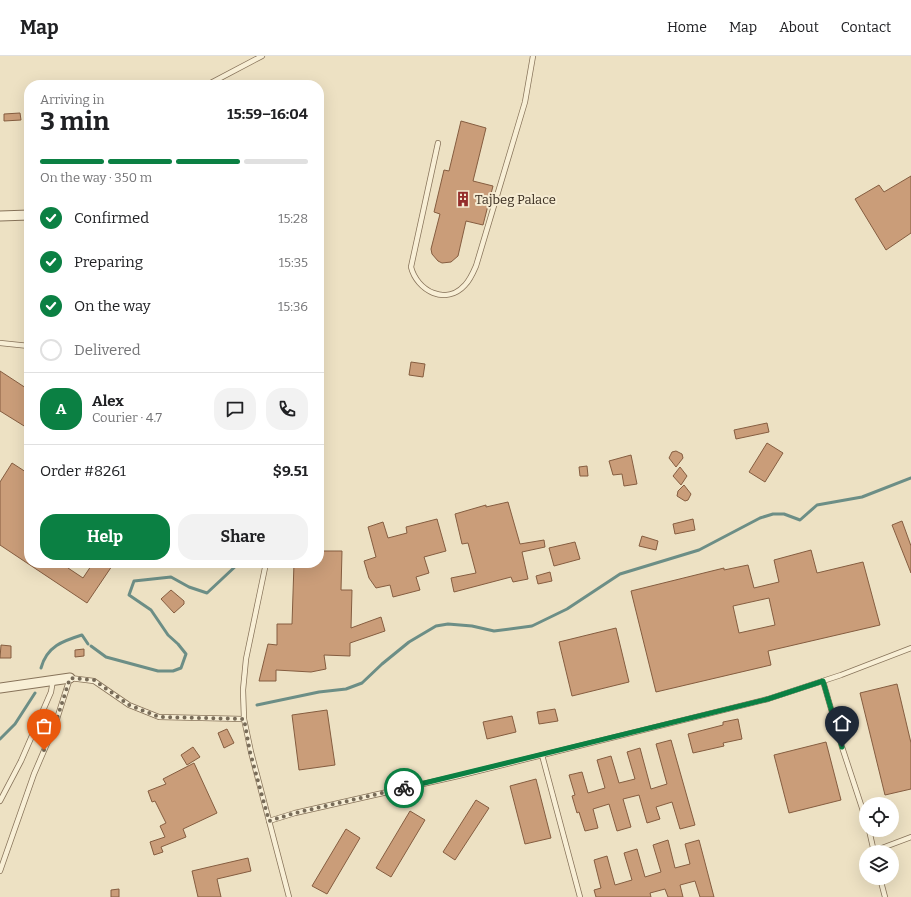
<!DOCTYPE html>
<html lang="en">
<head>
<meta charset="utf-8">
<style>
	body { margin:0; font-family:Bitter,serif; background:#f2f2f2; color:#202124; height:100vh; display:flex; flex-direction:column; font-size:15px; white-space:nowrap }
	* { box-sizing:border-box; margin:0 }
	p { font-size:13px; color:#757577 }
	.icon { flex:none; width:22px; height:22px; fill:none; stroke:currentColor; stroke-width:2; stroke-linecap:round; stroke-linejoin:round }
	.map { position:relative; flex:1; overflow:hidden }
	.sheet { position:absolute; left:24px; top:24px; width:300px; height:488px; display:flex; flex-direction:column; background:#fff; border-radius:16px; box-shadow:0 4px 16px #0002 }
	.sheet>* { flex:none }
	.buttons { position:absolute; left:859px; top:741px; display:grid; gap:8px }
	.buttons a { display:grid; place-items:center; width:40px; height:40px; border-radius:50%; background:#fff; box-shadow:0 4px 16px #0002; font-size:20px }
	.pin { position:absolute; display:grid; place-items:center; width:34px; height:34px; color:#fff; margin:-41px -17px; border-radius:50% 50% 50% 0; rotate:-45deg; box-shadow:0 0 4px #0007 }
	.pin .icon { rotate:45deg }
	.courier { position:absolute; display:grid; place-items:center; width:40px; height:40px; margin:-20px; border:3px solid #0b8043; border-radius:50%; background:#fff; color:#222; box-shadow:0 1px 5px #0007 }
	.overview em { font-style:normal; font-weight:700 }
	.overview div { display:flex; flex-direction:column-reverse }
	.overview { display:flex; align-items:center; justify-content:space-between; height:68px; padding:0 16px }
	h1 { font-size:26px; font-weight:700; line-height:30px }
	.bar { display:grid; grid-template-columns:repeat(4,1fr); gap:6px 4px; align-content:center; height:48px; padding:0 16px }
	.bar i { height:5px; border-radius:3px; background:#e0e0e0 }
	.bar .selected { background:#0b8043 }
	.bar p { grid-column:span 4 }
	.line { display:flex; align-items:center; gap:10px; padding:0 16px; border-top:1px solid #e0e0e0 }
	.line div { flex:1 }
	.round { display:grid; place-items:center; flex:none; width:42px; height:42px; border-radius:16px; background:#f2f2f2 }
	ol { padding:0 16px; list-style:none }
	li { display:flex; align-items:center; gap:12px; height:44px }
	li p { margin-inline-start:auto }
	li .icon { padding:4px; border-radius:50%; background:#0b8043; color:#fff; stroke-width:4 }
	li:last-child { color:#757577 }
	li i { width:22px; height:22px; border:2px solid #e0e0e0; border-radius:50% }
	.cta { display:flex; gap:8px; margin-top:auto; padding:8px 16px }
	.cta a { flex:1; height:46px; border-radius:16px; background:#0b8043; color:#fff; font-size:16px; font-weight:700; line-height:46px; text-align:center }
	.cta a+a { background:#f2f2f2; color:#202124 }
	header { display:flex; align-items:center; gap:24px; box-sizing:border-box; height:56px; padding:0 20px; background:#fff; border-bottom:1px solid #e0e0e0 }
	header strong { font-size:19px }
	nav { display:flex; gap:22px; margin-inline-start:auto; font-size:14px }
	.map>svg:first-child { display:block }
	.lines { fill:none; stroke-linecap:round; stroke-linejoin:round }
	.stream { stroke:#6c8e86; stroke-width:3 }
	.building { fill:#ca9d79; stroke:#855d40; fill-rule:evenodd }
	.lane-casing { stroke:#87735a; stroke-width:6 }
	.street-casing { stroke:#87735a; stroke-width:11 }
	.lane { stroke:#f8efd6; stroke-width:4.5 }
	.street { stroke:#f8efd6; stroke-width:9 }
	.done { stroke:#776b58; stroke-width:4; stroke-dasharray:0 7.2 }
	.route { stroke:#0b8043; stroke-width:5 }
	.labels { text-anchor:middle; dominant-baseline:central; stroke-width:4; stroke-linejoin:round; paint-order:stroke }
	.poi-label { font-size:13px; fill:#372b1e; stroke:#f5ebd2; text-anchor:start }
</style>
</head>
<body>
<header>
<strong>Map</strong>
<nav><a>Home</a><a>Map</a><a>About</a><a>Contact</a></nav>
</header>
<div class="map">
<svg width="911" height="841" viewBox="0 0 911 841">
	<rect width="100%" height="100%" fill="#ede1c3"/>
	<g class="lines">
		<g class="stream">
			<polyline points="91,590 106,601 158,615 173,615 181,612 186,598 178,588 168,579 151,554 129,539 134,525 171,521 189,531 207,537 239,507"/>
			<path d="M 41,612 C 47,590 63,585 82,579 L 88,588"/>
			<polyline points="257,649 319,636 346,633 362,627 382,608 409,586 436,570 448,568 472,570 494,575 532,570 567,553 620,518 699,494 760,462 773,458 784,458 800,464 817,449 862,441 911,422"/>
			<polyline points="0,683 15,668 35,637"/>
		</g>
	</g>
	<g class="building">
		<polygon points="20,57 21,64 4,65 4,58"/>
		<polygon points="461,65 486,72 473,125 493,130 483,169 466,165 458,200 451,206 442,207 438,205 432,198 431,193 440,158 434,156 444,114 449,115"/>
		<polygon points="911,120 911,177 886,194 855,143 879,129 884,136"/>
		<polygon points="411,306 425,308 423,321 409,319"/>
		<polygon points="0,315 29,334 29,373 0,355"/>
		<polygon points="767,367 769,376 736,383 734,374"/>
		<polygon points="767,387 783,397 765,426 749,416"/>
		<polygon points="676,395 682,398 683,402 676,411 669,402 672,396"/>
		<polygon points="631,399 637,428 624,430 622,418 613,419 609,405"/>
		<polygon points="12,407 29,418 29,507 71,507 68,512 83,522 93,507 114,507 87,547 0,489 0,426"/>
		<polygon points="587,410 588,420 580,420 579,411"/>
		<polygon points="680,411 687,420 681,429 673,420"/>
		<polygon points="684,429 691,438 688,444 685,445 677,440 678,435"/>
		<polygon points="508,446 520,488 544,484 545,491 522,496 528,523 513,526 511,521 454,536 451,522 476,517 468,487 462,488 455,458 486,449 486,451"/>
		<polygon points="437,463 446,495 424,501 429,517 416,521 420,534 393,541 390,529 376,532 369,522 364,505 376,501 368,471 383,466 388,482 407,477 406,471"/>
		<polygon points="693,463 695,474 675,478 673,468"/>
		<polygon points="902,465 911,490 911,517 892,469"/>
		<polygon points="642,480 658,485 656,494 639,490"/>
		<polygon points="575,486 580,503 554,510 549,492"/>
		<path d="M 811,494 L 817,517 L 863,506 L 880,569 L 768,595 L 771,609 L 656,636 L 631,535 L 724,512 L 724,514 L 748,509 L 754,532 L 779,526 L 774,504 ZM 769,542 L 775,569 L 739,577 L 733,550 Z"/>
		<polygon points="319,495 342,495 341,534 352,534 351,572 381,561 385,575 350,587 350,600 324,599 326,613 311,616 276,614 276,625 259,625 268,588 277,589 277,568 292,568 294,507 319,507"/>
		<polygon points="550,516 552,525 538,528 536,520"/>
		<polygon points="171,534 184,545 184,548 174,557 161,543"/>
		<polygon points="616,572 629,626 572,640 559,586"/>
		<polygon points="1,589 11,590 11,602 0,602"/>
		<polygon points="84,593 84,600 75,601 75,594"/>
		<polygon points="897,628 911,687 911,733 885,739 860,637"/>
		<polygon points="555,653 558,665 539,668 537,656"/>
		<polygon points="327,654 335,709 299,714 292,659"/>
		<polygon points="512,660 516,676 487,683 483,666"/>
		<polygon points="738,663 742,683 723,687 724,690 693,697 688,678 723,669 723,666"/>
		<polygon points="227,673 234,687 224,692 218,677"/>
		<polygon points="671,684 695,769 680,773 672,746 656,751 660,763 647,767 639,739 623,743 631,771 617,775 609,748 593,753 598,772 585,775 579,756 577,757 572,740 575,739 569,719 582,716 588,737 605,732 597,704 611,700 619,727 635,723 627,696 640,692 651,733 667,728 656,688"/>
		<polygon points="826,686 841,744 789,757 774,699"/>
		<polygon points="193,691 200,701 187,709 181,699"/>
		<polygon points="194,707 217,757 183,773 186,781 161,791 163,796 154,799 150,786 165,781 160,770 166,767 155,745 152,746 148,735 166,728 163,723"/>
		<polygon points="536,723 551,782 525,788 510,730"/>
		<polygon points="476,744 489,752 455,804 443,796"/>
		<polygon points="410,755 425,764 391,821 376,812"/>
		<polygon points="346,773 360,782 327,838 312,830"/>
		<polygon points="668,784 675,812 690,808 685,788 699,784 714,841 700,841 695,825 680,829 683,841 668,841 665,833 650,837 651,841 596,841 594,834 601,832 594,804 607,800 615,829 632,824 624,797 637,793 645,821 661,816 653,789"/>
		<polygon points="248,802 251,815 217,823 221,841 198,841 192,815"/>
		<polygon points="119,833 119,841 111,841 111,834"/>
	</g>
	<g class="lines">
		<defs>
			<g id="lane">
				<polyline points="207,29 262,0"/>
				<path d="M 438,87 L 411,211 C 417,235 446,250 465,229 C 470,224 473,217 476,210 L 525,46 L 533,0"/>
				<polyline points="0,287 29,290"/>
				<polyline points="266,507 246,603 243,634 244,663 251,696 289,841"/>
				<polyline points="823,625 842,691 866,764"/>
				<polyline points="542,699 580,841"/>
				<polyline points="0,745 21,705 51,636 53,624"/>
				<polyline points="269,765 295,757 458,720 768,643 841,619 911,592"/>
				<polyline points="869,774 874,796"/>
				<polyline points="874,795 911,781"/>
				<polyline points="0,815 34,718 55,669 70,622 94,625 129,649 159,661 244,663"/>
				<polyline points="880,822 885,841"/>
			</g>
			<g id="street">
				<polyline points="0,160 29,159"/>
				<polyline points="0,632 70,622"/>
			</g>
		</defs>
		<use href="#lane" class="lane-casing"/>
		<use href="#street" class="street-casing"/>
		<use href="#lane" class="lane"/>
		<use href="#street" class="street"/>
	</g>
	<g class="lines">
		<polyline class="done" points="44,694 55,669 70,622 94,624 129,649 159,661 244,663 250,696 269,765 295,757 404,732"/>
		<polyline class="route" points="404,732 768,643 823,625 842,691"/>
	</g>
	<defs>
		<symbol id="building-bare" viewBox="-9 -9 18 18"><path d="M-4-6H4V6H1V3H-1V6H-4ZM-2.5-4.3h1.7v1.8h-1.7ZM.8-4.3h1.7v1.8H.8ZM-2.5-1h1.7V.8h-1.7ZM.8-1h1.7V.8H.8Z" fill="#942d2b" stroke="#f5ebd2" stroke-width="2.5" paint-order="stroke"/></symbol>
	</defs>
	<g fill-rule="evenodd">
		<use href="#building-bare" x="452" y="132" width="22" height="22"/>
	</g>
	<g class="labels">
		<g class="poi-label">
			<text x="475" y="143">Tajbeg Palace</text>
		</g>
	</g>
</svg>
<div class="buttons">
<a><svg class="icon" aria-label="locate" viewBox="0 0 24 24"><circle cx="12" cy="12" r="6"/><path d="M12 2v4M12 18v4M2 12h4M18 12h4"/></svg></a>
<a><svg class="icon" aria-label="layers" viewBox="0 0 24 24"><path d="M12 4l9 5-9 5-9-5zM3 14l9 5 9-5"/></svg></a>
</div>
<div class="pin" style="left:44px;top:694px;background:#ea580c"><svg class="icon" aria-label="bag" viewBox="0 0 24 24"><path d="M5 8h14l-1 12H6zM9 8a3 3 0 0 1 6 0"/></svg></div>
<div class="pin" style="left:842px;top:691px;background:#1f2937"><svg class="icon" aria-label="home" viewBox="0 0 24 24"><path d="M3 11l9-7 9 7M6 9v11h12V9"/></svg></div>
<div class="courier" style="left:404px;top:732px"><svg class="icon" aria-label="bike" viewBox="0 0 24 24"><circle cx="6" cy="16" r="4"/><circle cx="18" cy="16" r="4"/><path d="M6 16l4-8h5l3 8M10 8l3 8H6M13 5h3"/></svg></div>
<section class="sheet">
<div class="overview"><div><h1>3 min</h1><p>Arriving in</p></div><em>15:59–16:04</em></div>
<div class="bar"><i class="selected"></i><i class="selected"></i><i class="selected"></i><i></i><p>On the way · 350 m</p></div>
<ol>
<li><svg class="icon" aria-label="check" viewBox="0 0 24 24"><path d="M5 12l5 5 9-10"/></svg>Confirmed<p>15:28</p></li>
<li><svg class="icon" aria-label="check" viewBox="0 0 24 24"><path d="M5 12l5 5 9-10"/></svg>Preparing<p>15:35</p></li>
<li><svg class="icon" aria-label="check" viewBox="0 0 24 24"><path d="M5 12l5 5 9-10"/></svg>On the way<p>15:36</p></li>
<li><i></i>Delivered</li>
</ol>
<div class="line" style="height:72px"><b class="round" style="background:#0b8043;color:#fff">A</b><div><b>Alex</b><p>Courier · 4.7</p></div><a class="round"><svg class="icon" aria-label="chat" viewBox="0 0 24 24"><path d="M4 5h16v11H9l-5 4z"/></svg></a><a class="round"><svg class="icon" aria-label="phone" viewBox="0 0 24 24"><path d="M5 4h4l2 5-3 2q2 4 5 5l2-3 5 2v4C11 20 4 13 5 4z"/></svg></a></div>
<div class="line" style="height:52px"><div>Order #8261</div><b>$9.51</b></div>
<div class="cta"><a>Help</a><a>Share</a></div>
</section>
</div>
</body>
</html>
